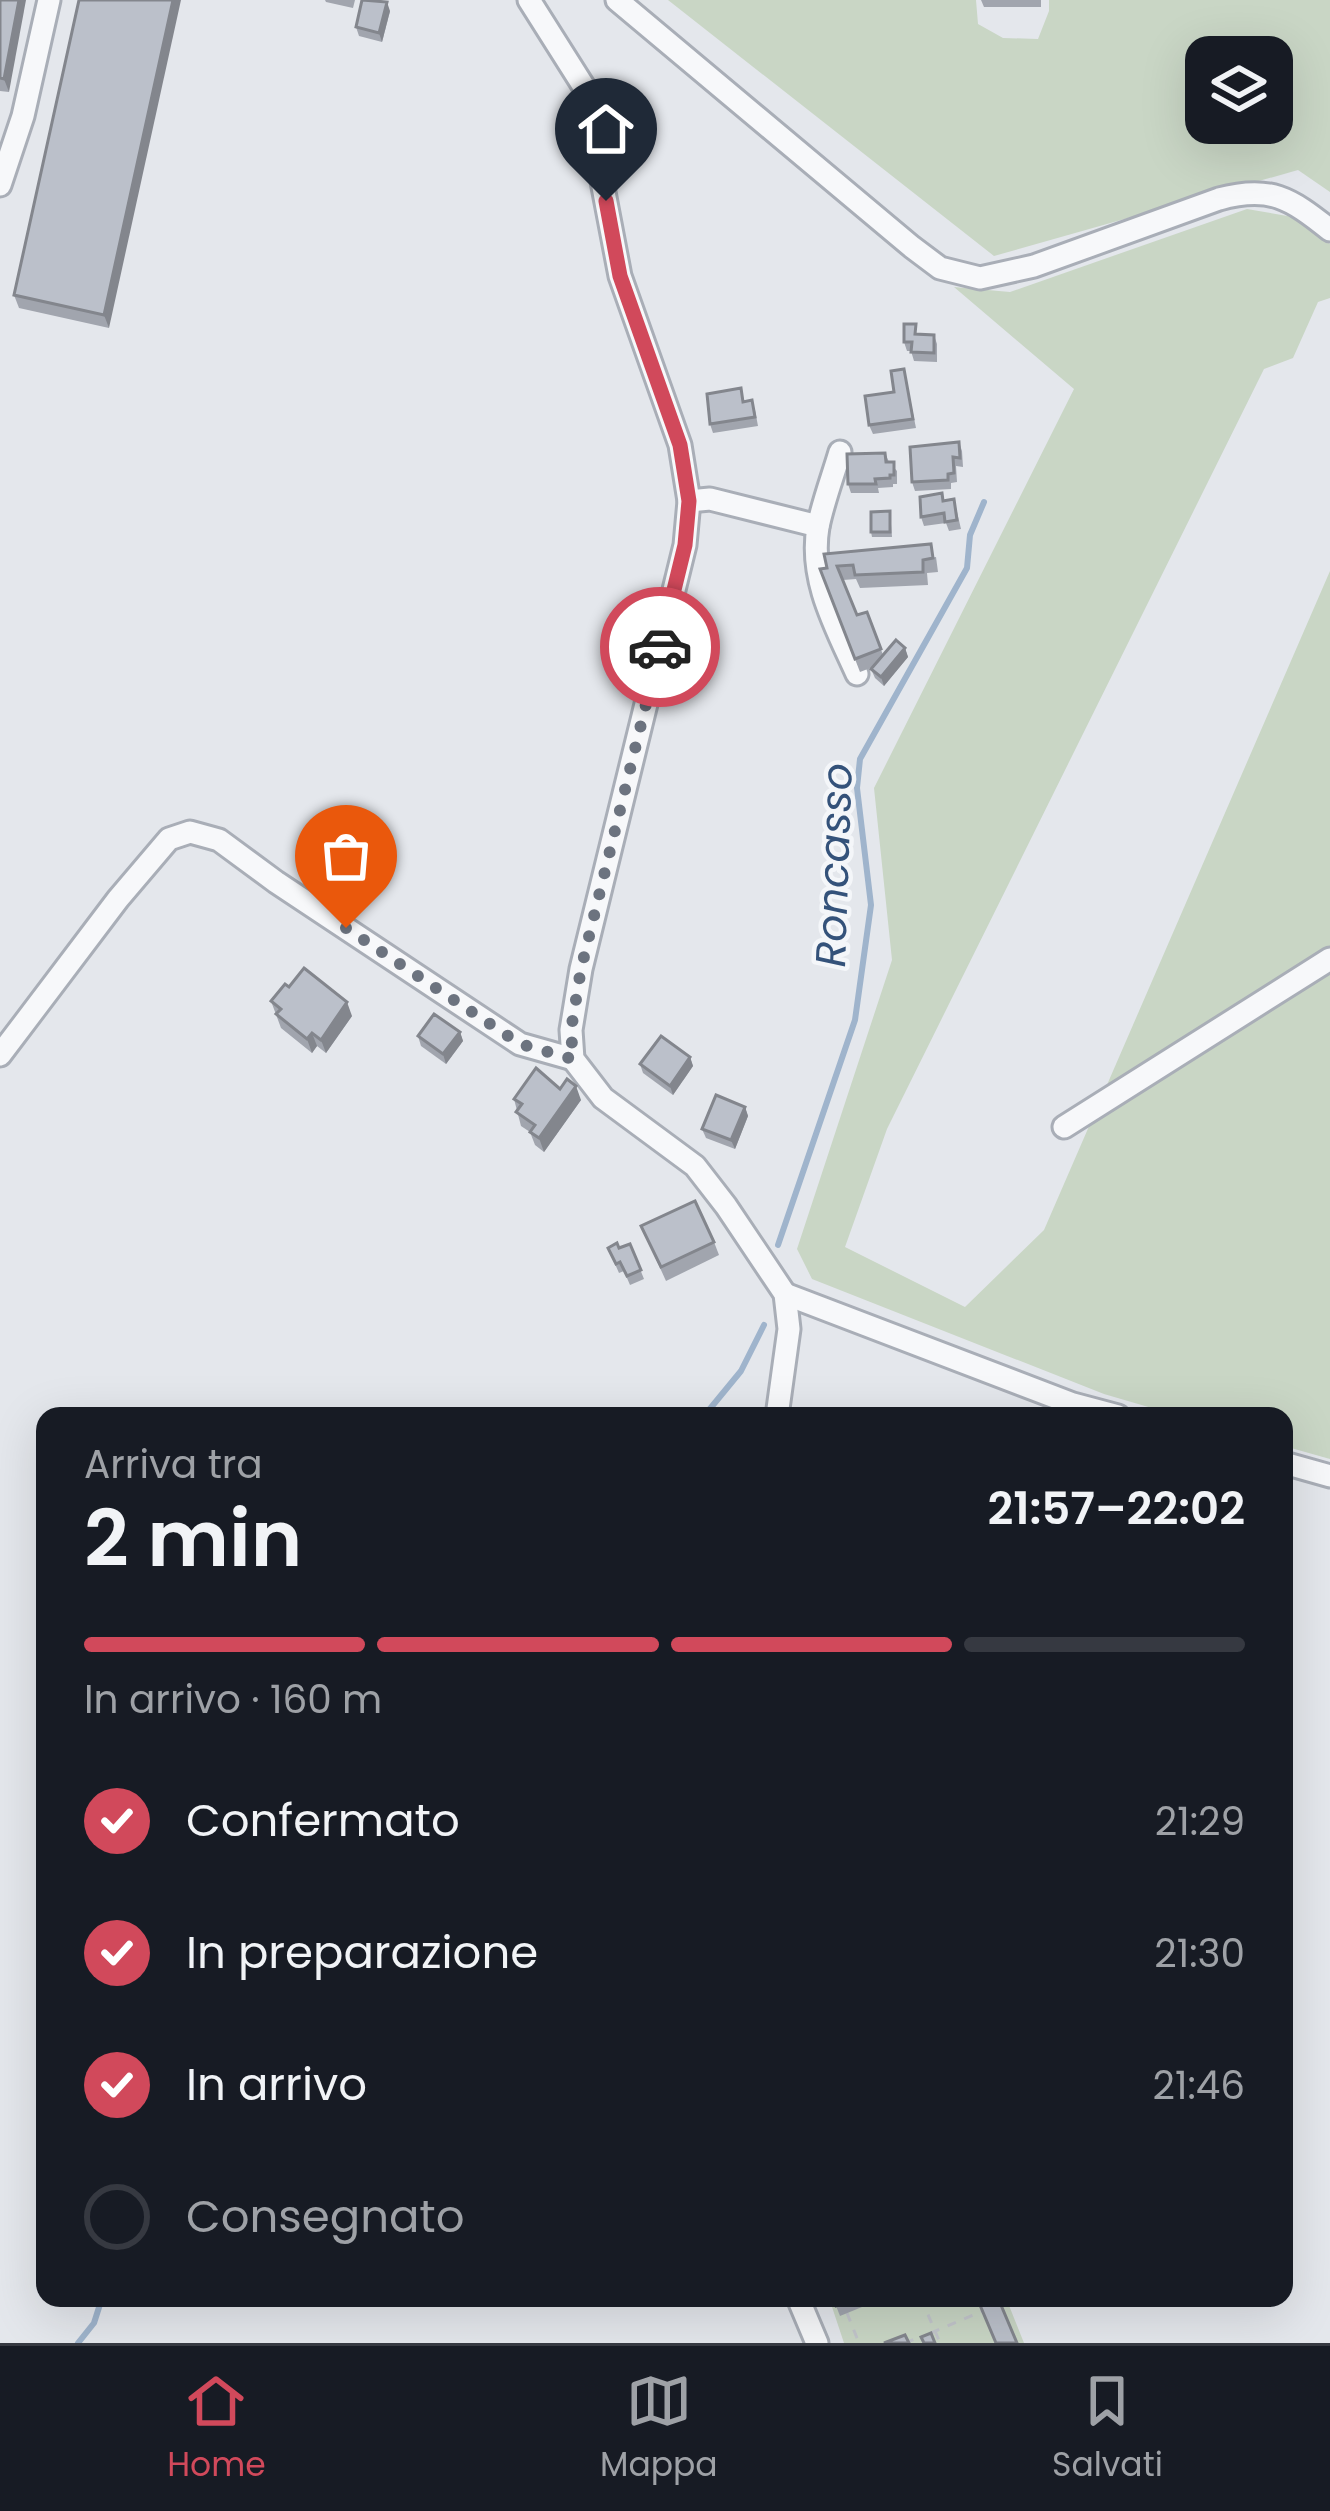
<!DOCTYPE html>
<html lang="it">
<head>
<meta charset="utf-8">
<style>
	body { margin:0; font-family:Poppins,sans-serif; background:#20242c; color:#f1f3f6; height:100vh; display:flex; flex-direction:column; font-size:45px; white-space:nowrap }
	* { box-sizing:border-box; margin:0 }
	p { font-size:39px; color:#9ea1a6 }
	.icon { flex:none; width:66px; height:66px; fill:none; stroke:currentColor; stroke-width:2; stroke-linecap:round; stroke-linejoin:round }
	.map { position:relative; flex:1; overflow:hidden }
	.panel { position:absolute; left:36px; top:1407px; width:1257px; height:900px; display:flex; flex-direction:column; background:#171b24; border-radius:24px; box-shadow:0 12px 48px #0002 }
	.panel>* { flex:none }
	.controls { position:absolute; left:1185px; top:36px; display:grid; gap:24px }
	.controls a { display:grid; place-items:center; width:108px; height:108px; border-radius:24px; background:#171b24; box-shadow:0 12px 48px #0002; font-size:60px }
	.pin { position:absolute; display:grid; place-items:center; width:102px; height:102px; color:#fff; margin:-123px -51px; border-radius:50% 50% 50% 0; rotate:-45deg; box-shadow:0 0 12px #0007 }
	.pin .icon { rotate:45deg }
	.courier { position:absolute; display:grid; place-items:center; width:120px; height:120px; margin:-60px; border:9px solid #d1495b; border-radius:50%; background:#fff; color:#222; box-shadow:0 3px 15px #0007 }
	.summary em { font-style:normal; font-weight:600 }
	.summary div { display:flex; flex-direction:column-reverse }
	.summary { display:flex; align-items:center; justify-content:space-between; height:204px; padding:0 48px }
	h1 { font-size:78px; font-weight:600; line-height:90px }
	.bar { display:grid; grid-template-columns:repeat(4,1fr); gap:18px 12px; align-content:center; height:144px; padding:0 48px }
	.bar i { height:15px; border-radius:9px; background:#363941 }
	.bar .active { background:#d1495b }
	.bar p { grid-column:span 4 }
	ol { padding:0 48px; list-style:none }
	li { display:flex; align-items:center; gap:36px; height:132px }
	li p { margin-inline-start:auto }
	li .icon { padding:12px; border-radius:50%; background:#d1495b; color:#fff; stroke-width:4 }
	li:last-child { color:#9ea1a6 }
	li i { width:66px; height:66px; border:6px solid #363941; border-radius:50% }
	.tabs { display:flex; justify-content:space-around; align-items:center; height:168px; border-top:3px solid #363941; background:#171b24; font-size:33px; color:#9ea1a6 }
	.tabs a { display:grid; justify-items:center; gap:6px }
	.tabs .active { color:#d1495b }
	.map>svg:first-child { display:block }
	.green { fill:#c9d6c5; fill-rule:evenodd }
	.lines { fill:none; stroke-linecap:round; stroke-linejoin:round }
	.stream { stroke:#9fb4cc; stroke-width:6 }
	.minor-casing { stroke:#a9aeb7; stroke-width:27 }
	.path { stroke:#c2c5cb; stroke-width:3; stroke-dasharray:9 9; stroke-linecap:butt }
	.minor { stroke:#f7f8fa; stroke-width:21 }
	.wall { fill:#a1a5ae }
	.shaded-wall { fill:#83868d }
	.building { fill:#bbc0ca; stroke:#83868d; stroke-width:3 }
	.done { stroke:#6c737f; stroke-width:12; stroke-dasharray:0 21.6 }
	.route { stroke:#d1495b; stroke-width:15 }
	.labels { text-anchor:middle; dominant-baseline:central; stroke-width:9; stroke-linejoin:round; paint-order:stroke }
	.water-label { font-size:42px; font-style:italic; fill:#34527a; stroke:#f4f6f9 }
</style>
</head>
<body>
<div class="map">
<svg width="1330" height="2343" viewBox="0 0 1330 2343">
	<rect width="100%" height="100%" fill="#e4e7ec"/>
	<g class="green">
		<path d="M 668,0 L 976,0 L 978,24 L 1003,38 L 1038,39 L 1049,11 L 1049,0 L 1330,0 L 1330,192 L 1298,170 L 994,256 ZM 1206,57 L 1272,57 L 1272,123 L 1206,123 Z"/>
		<polygon points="1247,209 1293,217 1330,244 1330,298 1318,302 1293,358 1264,369 887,1129 845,1247 965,1307 1044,1230 1330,571 1330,1459 1284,1446 1284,1416 1179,1416 1104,1394 812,1279 797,1249 892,960 874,788 1074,389 954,287 1010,292"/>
		<polygon points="829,2298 1006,2298 1024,2343 844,2343"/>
	</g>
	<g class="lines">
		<g class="stream">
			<polyline points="778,1245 855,1020 871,905 857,788 860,759 967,568 970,535 984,502"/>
			<polyline points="704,1416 741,1371 764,1325"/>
			<polyline points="78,2343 94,2323 102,2298"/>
		</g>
		<defs>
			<g id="minor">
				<polyline points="529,0 584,87 620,276 680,445 689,501 685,545 581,969 571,1030 573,1059 603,1098 695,1166 726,1206 785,1294 789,1329 777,1416"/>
				<path d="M 617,0 L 912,247 L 940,268 L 980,278 L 1034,266 L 1219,199 C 1270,185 1290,198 1330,230"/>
				<polyline points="0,185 23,116 49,0"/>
				<path d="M 840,452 C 833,476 823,502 818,527 C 809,580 836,627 857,674"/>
				<polyline points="689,501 710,499 818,526"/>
				<polyline points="0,1055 118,899 169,839 190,832 219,840 276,882 520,1044 573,1059"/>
				<polyline points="1064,1127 1330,959"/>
				<polyline points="785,1294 1073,1404 1118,1416"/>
				<polyline points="1284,1463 1330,1476"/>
				<polyline points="798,2298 817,2343"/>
			</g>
		</defs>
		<use href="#minor" class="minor-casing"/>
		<g class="path">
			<polyline points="921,2298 940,2343"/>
			<polyline points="847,2313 859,2343"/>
			<polyline points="931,2333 983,2311"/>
			<polyline points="905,2343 922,2336"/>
		</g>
		<use href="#minor" class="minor"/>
	</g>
	<g class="wall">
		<polygon points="0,0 9,92 0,91"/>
		<polygon points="79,0 109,328 19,308 14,295"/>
		<polygon points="325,0 355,0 353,8 326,2"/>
		<polygon points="981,0 1041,0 1041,7 984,7"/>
		<polygon points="390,11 382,42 359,36 356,27"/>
		<polygon points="919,335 934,335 937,344 937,362 914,361 911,351 907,351 904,342"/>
		<polygon points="904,369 916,428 873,434 869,425 894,392"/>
		<polygon points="745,402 755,410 758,426 713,433 710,424"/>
		<polygon points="959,442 962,451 963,467 956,466 957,482 951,483 951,489 915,491 912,482"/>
		<polygon points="885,453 889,462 897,471 897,484 893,484 893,487 878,488 879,493 851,493 848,484"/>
		<polygon points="942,493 944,500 954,499 961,529 949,531 946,523 924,526 921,517"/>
		<polygon points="890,511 892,537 872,537 871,532"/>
		<polygon points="936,557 938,572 927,573 928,585 860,588 856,579 843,580 857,615 867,612 883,655 905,648 908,657 884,686 875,678 871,669 873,667 860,672 820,569"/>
		<polygon points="271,1001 352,1016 326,1053 317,1046 312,1053 281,1028"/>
		<polygon points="460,1032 463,1041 446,1064 421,1046 418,1036"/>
		<polygon points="690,1057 693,1066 673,1095 643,1073 640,1064"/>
		<polygon points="560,1089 581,1100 544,1152 535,1145 530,1132 521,1126 514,1099"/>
		<polygon points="745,1107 748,1116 735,1149 706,1138 702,1129"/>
		<polygon points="641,1226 714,1242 719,1255 666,1281"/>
		<polygon points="630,1244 644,1279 630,1285 624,1271 619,1273 608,1248 619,1248"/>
		<polygon points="833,2298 884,2298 840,2316"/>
	</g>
	<g class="shaded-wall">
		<polygon points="19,0 26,0 9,92 4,79"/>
		<polygon points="173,0 181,0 109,328 104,315"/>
		<polygon points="387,2 390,11 382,42 379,33"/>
		<polygon points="905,648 908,657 884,686 881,677"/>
		<polygon points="347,1002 352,1016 326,1053 321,1040"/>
		<polygon points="460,1032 463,1041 446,1064 443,1054"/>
		<polygon points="312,1033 317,1046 312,1053 307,1039"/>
		<polygon points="690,1057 693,1066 673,1095 670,1086"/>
		<polygon points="576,1086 581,1100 544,1152 539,1138"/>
		<polygon points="745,1107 748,1116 735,1149 731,1140"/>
	</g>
	<g class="building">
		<polygon points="0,0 19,0 4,79 0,78"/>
		<polygon points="79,0 173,0 104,315 14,295"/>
		<polygon points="362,0 387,2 379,33 356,27"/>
		<polygon points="904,324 916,324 915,334 934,335 934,353 911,352 912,342 904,342"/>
		<polygon points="904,369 913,419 869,425 865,396 894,392 891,371"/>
		<polygon points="741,388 743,402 752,400 755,417 710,424 707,394"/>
		<polygon points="959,442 960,458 953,457 954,473 948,474 948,480 912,482 910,447"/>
		<polygon points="885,453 886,462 894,462 894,475 890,475 890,478 875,479 876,484 848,484 847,454"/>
		<polygon points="942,493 943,501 954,499 957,520 945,522 944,513 921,517 920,497"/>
		<polygon points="890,511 890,532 871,532 871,512"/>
		<polygon points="931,544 933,558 923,560 923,572 855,575 853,565 837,566 857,615 867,612 881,649 855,659 820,569 827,568 824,554"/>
		<polygon points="896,640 905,648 881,677 871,669"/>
		<polygon points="304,968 347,1002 321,1040 312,1033 307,1039 276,1014 281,1009 271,1001 285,984 289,987"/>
		<polygon points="434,1014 460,1032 443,1054 418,1036"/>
		<polygon points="661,1036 690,1057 670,1086 640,1064"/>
		<polygon points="536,1068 560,1089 567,1079 576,1086 539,1138 530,1132 535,1125 516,1112 522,1104 514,1099"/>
		<polygon points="716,1095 745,1107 731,1140 702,1129"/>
		<polygon points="695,1201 714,1242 661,1267 641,1226"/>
		<polygon points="617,1243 619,1248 630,1244 641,1270 627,1276 620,1262 616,1264 608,1248"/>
		<polygon points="833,2298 858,2298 836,2306"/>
		<polygon points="977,2298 998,2298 1017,2343 996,2343"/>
		<polygon points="931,2333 935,2343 924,2343 921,2337"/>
		<polygon points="905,2335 909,2343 884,2343"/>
	</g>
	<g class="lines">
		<polyline class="done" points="346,928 520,1044 573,1059 571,1030 581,969 660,647"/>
		<polyline class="route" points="606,201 620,276 680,445 689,501 685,545 660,647"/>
	</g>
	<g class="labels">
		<g class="water-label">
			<text transform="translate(834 865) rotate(-88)">Roncasso</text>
		</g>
	</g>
</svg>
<div class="controls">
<a><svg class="icon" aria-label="layers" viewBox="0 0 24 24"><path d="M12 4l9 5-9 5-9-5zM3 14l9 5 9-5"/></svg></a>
</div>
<div class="pin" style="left:346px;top:928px;background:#ea580c"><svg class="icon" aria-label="bag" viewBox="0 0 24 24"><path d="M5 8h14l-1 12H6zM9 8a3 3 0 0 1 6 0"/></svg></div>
<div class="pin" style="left:606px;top:201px;background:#1f2937"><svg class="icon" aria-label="home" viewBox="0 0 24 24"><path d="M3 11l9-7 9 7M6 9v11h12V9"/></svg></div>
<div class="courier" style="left:660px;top:647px"><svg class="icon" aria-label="car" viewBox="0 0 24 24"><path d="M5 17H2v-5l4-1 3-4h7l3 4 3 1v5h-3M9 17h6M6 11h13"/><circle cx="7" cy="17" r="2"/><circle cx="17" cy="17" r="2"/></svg></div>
<section class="panel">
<div class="summary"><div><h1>2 min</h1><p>Arriva tra</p></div><em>21:57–22:02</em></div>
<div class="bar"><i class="active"></i><i class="active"></i><i class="active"></i><i></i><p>In arrivo · 160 m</p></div>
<ol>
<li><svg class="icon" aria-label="check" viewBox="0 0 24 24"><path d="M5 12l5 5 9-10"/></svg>Confermato<p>21:29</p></li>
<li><svg class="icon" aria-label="check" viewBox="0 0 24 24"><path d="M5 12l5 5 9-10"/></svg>In preparazione<p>21:30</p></li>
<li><svg class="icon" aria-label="check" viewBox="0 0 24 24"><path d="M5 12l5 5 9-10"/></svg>In arrivo<p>21:46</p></li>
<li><i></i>Consegnato</li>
</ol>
</section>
</div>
<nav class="tabs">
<a class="active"><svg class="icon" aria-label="home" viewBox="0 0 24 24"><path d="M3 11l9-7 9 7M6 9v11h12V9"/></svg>Home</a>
<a><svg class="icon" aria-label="map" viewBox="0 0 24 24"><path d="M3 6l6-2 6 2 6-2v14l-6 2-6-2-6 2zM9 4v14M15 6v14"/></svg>Mappa</a>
<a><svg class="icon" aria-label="saved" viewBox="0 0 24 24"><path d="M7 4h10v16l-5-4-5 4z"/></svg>Salvati</a>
</nav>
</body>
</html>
